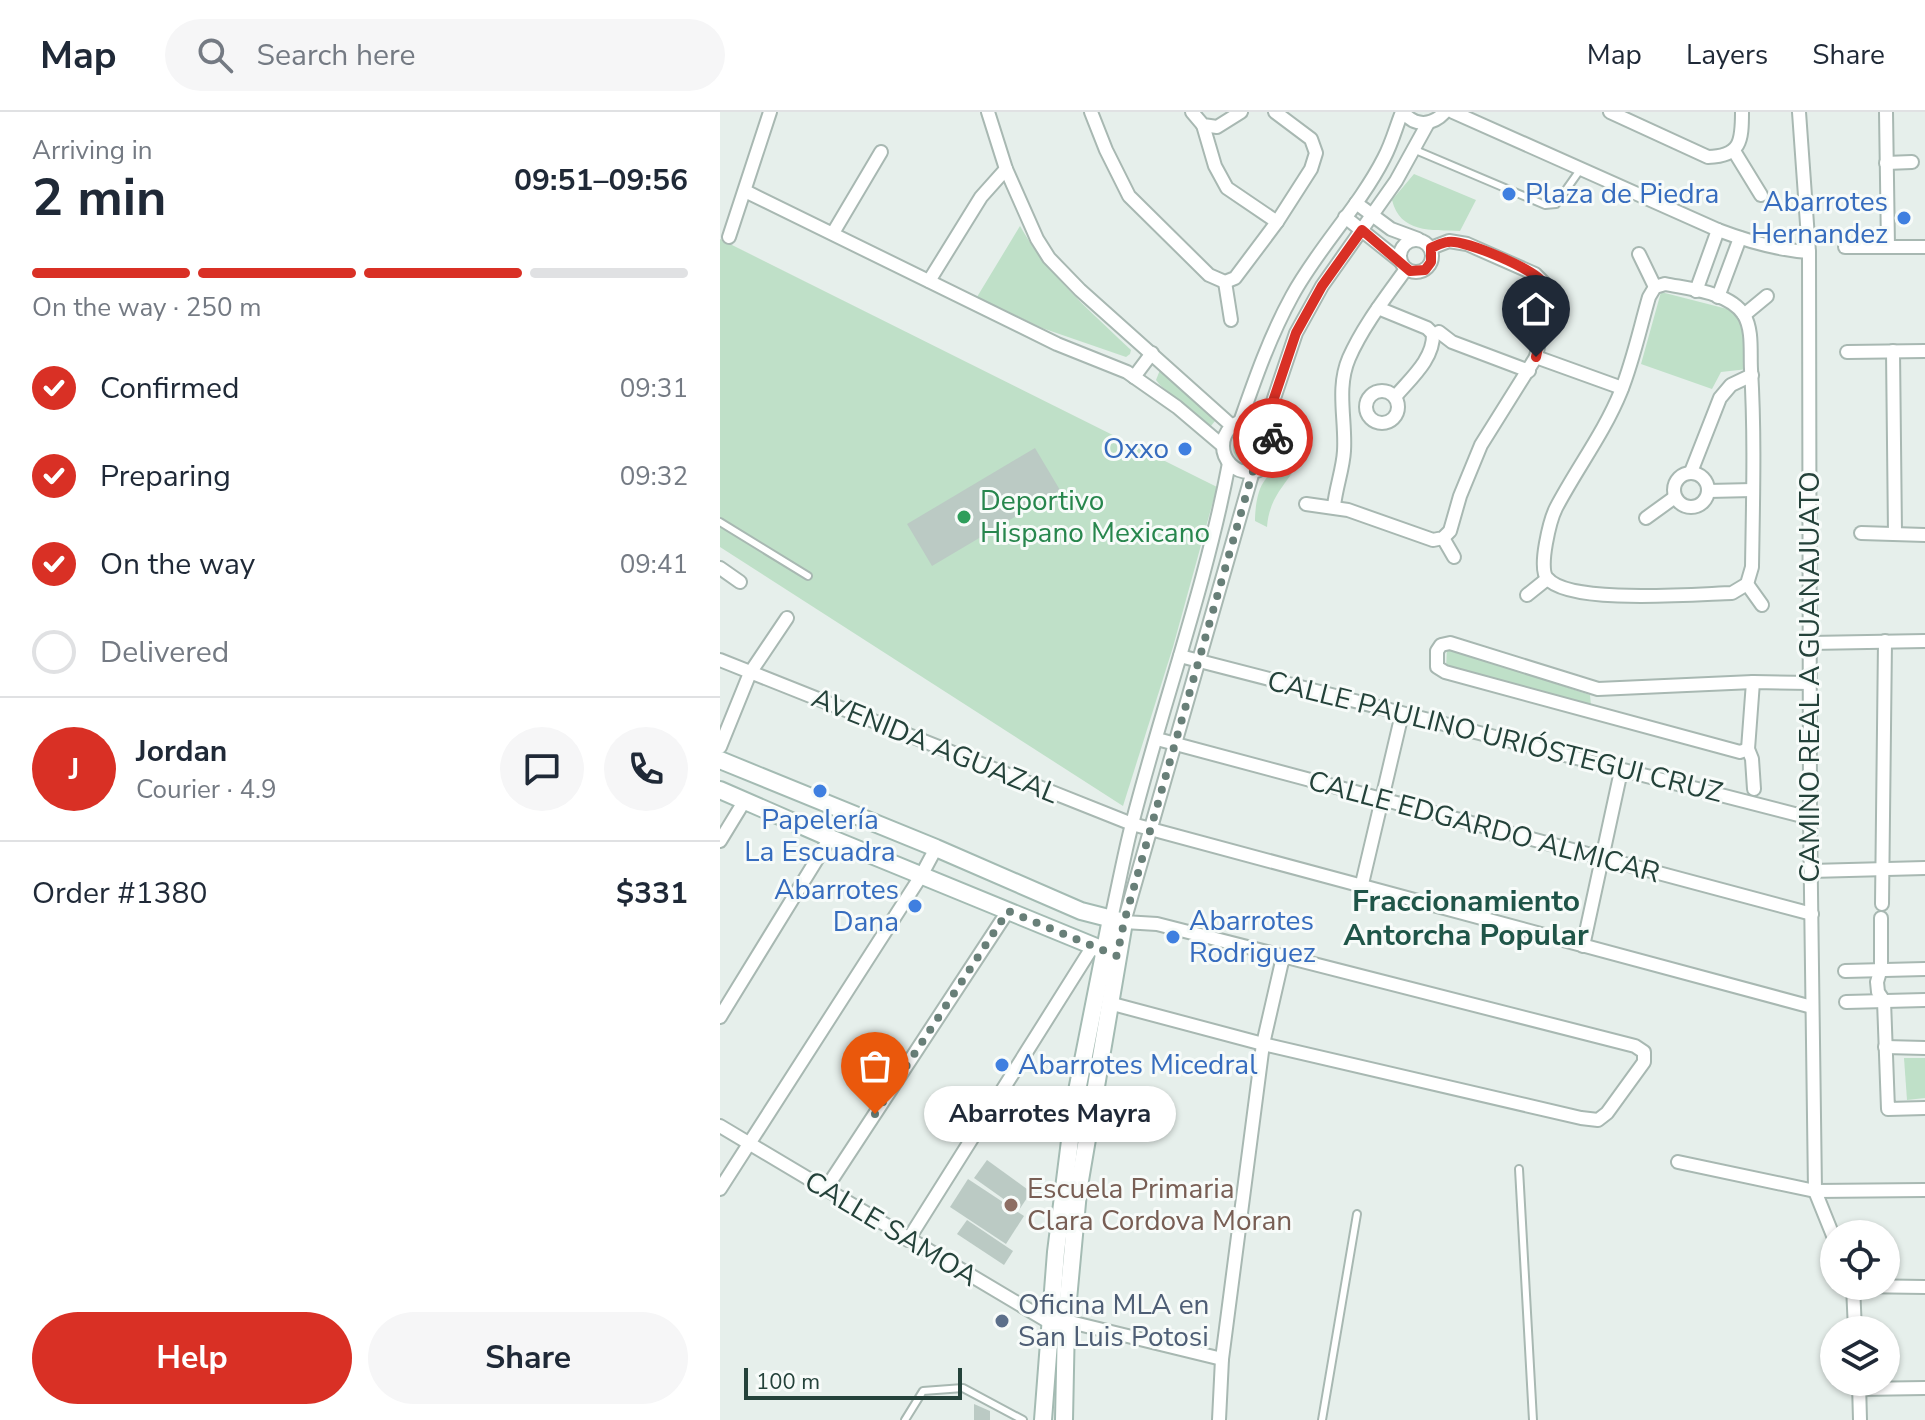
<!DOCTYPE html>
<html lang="en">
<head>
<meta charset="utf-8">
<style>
	body { margin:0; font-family:"Nunito Sans",sans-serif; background:#f6f6f7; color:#1f2937; height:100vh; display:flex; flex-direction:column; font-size:30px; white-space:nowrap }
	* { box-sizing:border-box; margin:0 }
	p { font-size:26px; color:#747a83 }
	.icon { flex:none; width:44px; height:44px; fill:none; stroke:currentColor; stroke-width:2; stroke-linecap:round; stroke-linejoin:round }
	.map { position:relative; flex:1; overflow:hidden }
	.panel { display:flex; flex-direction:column; background:#fff; width:720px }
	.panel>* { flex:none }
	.fabs { position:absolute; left:1100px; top:1108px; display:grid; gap:16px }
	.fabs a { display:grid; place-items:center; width:80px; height:80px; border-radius:50%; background:#fff; box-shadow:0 2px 6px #0004; font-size:40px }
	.scale { position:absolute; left:24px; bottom:20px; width:218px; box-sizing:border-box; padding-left:8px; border:4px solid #24423a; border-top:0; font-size:22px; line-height:28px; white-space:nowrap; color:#24423a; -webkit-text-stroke:6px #f7fbf9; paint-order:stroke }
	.pin { position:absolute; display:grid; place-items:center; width:68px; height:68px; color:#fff; margin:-82px -34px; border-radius:50% 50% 50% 0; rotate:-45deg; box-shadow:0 0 8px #0007 }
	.pin .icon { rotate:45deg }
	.courier { position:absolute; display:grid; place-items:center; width:80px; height:80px; margin:-40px; border:6px solid #d93025; border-radius:50%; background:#fff; color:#222; box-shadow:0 2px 10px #0007 }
	.bubble { position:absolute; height:56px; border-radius:28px; background:#fff; box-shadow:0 2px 6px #0004; font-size:26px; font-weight:700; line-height:56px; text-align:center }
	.overview em { font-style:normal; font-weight:700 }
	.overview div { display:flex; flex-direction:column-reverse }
	.overview { display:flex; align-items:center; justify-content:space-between; height:136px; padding:0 32px }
	h1 { font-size:52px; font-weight:700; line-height:60px }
	.bar { display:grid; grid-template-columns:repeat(4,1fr); gap:12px 8px; align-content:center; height:96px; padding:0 32px }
	.bar i { height:10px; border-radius:6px; background:#e0e1e3 }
	.bar .active { background:#d93025 }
	.bar p { grid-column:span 4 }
	.line { display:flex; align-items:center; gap:20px; padding:0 32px; border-top:2px solid #e0e1e3 }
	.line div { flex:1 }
	.round { display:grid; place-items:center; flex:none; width:84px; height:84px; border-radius:42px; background:#f6f6f7 }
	ol { padding:0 32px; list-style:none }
	li { display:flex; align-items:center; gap:24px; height:88px }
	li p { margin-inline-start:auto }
	li .icon { padding:8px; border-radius:50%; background:#d93025; color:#fff; stroke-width:4 }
	li:last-child { color:#747a83 }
	li i { width:44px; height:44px; border:4px solid #e0e1e3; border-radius:50% }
	.action { display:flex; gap:16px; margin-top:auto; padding:16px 32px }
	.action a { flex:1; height:92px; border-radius:48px; background:#d93025; color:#fff; font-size:32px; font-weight:700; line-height:92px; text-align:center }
	.action a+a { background:#f6f6f7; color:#1f2937 }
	header { display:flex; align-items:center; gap:48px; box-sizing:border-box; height:112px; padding:0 40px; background:#fff; border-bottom:2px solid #e0e1e3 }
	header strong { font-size:38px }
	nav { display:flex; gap:44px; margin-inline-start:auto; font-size:28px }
	.search { width:560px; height:72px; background:#f6f6f7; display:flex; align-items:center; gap:20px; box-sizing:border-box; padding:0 28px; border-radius:44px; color:#747a83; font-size:30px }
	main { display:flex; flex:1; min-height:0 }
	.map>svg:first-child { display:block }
	.green { fill:#bfe0c8 }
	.building { fill:#bbcac4 }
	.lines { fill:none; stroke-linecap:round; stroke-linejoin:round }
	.lane-casing { stroke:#a8b8b2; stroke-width:10 }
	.street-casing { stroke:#a8b8b2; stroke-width:16 }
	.secondary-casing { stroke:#a4bbb3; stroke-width:20 }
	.lane { stroke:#fff; stroke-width:6 }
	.street { stroke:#fff; stroke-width:12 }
	.secondary { stroke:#fff; stroke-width:16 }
	.done { stroke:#687f78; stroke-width:8; stroke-dasharray:0 14.4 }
	.route { stroke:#d93025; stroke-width:10 }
	.shop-dot { fill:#3f7fe0; stroke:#f7fbf9; stroke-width:3 }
	.leisure-dot { fill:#2e9e5b; stroke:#f7fbf9; stroke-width:3 }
	.education-dot { fill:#8d6e63; stroke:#f7fbf9; stroke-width:3 }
	.service-dot { fill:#5c6f8a; stroke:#f7fbf9; stroke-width:3 }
	.labels { text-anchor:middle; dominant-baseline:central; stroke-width:6; stroke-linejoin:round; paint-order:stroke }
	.shop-label { font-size:28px; fill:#366cbe; stroke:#f7fbf9; text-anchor:start }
	.leisure-label { font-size:28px; fill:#27864d; stroke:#f7fbf9; text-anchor:start }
	.street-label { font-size:28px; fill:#24423a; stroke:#f7fbf9 }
	.education-label { font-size:28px; fill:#785e54; stroke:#f7fbf9; text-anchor:start }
	.service-label { font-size:28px; fill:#4e5e75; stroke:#f7fbf9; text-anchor:start }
	.neighbourhood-label { font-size:30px; font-weight:bold; fill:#1f5548; stroke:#f7fbf9 }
</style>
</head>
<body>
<header>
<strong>Map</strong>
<div class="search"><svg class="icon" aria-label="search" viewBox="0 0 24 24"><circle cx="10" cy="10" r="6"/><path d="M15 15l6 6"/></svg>Search here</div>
<nav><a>Map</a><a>Layers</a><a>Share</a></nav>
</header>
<main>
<section class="panel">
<div class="overview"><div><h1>2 min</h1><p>Arriving in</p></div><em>09:51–09:56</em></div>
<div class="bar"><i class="active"></i><i class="active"></i><i class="active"></i><i></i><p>On the way · 250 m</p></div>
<ol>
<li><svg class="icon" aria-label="check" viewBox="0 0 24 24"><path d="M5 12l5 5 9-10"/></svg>Confirmed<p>09:31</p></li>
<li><svg class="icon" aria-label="check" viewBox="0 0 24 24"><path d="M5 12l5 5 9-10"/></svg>Preparing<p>09:32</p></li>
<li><svg class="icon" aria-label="check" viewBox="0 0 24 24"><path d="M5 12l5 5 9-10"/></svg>On the way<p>09:41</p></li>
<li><i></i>Delivered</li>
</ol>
<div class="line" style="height:144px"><b class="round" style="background:#d93025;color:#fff">J</b><div><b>Jordan</b><p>Courier · 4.9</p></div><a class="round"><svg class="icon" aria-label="chat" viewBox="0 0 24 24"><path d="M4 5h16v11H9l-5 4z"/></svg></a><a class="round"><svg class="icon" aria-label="phone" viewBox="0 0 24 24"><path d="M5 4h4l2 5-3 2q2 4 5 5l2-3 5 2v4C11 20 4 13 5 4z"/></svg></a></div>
<div class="line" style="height:104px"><div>Order #1380</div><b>$331</b></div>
<div class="action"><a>Help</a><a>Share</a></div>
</section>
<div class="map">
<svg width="1205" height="1308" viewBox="0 0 1205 1308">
	<rect width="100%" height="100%" fill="#e6efeb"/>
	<g class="green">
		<path d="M 694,62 L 756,88 L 740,119 C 711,118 680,121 672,88 Z"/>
		<path d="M 300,114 C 328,163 370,199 411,238 L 410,242 L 406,245 L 322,216 L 257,185 Z"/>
		<polygon points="0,127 497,375 453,535 403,694 0,435"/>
		<polygon points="941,180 1019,200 1028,257 1001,260 992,277 921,252"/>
		<polygon points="440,258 444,258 495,309 490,315 440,273 436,268"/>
		<path d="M 573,298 C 602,363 551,361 547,415 L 535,409 C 535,398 537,380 543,371 C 552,356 566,352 566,333 C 567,322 561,311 559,300 Z"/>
		<circle cx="529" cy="335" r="16"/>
		<polygon points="727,536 870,583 871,594 726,557"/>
		<polygon points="1184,946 1205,946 1205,986 1187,988"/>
	</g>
	<g class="building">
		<polygon points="315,336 340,378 212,454 187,412"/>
		<polygon points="267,1048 311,1080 299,1098 254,1066"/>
		<polygon points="248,1067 304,1104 286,1132 230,1095"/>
		<polygon points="247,1108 293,1139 284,1153 237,1122"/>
		<polygon points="254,1292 270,1299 270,1308 254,1308"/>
	</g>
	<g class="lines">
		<defs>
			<g id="lane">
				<polyline points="693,37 825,93 836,92 860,58"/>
				<polyline points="0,410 88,464"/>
				<polyline points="799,1057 813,1308"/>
				<polyline points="185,1308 203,1279 243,1276 303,1308"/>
				<polyline points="602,1308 637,1102"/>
			</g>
			<g id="street">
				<polyline points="268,0 286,57 317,127 329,146 360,178 512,314"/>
				<polyline points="371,0 386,38 409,84 489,163 505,170 515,166 557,110 591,57 596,41 591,27 555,0"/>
				<polyline points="472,0 483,13 497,15 521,0"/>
				<path d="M 683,0 C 695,15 712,14 725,0"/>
				<path d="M 733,0 L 998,118 C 1027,129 1058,138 1089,140"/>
				<path d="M 890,0 L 988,45 C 1021,44 1022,29 1022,0"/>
				<polyline points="1079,0 1089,140 1090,706 1095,1079 1114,1126"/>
				<polyline points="1166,0 1168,135"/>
				<polyline points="483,13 495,54 507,76 557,110"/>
				<polyline points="1014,39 1041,83"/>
				<polyline points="1166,51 1192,50"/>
				<polyline points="25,79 337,232 407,260 457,295 503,334"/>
				<polyline points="636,91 671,117 698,127"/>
				<polyline points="625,105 680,149"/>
				<polyline points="113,121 161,40"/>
				<polyline points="9,125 50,0"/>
				<circle cx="696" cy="144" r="16"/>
				<polyline points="1125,135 1205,135"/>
				<polyline points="919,142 935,175"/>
				<polyline points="209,169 261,85 286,57"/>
				<polyline points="505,170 511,208"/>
				<path d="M 945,172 C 969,177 1010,180 1024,203 C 1033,218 1030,240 1031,257 C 1035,323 1033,389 1032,455 L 1027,472 L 1012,481 C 977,482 848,493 827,466 C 818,456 830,408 836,396 C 857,356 884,321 901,279 C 913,249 920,216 929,185 L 935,175 Z"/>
				<polyline points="976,179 998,118"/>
				<polyline points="998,185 1020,126"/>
				<polyline points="658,196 707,216 713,222"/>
				<polyline points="1024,203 1047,184"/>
				<polyline points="719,220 732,230 809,259"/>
				<polyline points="1173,239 1175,422"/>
				<polyline points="1127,240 1205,239"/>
				<polyline points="816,245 902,276"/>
				<polyline points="414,265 432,241"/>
				<circle cx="662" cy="295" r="16"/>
				<path d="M 675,285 C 690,267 714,247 713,222"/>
				<circle cx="529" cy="334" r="26"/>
				<path d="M 520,310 C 535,267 550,224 572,184 C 598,136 639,95 664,46 C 672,31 676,15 682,0"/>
				<polyline points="545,313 576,221 602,174 676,69 708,11"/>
				<polyline points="971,360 1000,286 1011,273 1032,263"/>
				<circle cx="971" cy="378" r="17"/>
				<polyline points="988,379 1033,378"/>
				<polyline points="586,392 628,398 713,428 723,426 730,419 740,384 761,333 816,245 828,184 824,171 815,162 747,132 729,129 711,136"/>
				<path d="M 614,394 C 616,375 623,357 624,339 C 626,308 616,276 629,246 C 643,214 666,185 686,157"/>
				<polyline points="926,406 955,385"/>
				<polyline points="1141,421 1205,423"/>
				<polyline points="723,426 734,445"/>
				<polyline points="0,456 20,470"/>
				<polyline points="1027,472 1042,493"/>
				<polyline points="807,483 827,467"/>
				<polyline points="1090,531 1205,529"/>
				<polyline points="460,544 1090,706"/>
				<polyline points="0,548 412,712 1092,895"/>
				<polyline points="1033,570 1028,637 1032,647 1034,677"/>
				<polyline points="437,627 1092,802"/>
				<polyline points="0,635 30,561 67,506"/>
				<polyline points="1028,637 1020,640 725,560 717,555 717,539 721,533 730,531 878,577 1033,570 1090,571"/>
				<polyline points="0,729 25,688"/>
				<polyline points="1091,759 1205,756"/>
				<polyline points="641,776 682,602"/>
				<polyline points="1162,792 1165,529"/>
				<polyline points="1161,806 1161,856 1157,870 1158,880 1164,889 1168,997 1205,996"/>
				<path d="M 391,807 C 398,776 404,743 412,712 C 443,591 486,473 509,351"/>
				<polyline points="863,834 901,659"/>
				<polyline points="1125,859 1205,857"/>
				<polyline points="1126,890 1205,888"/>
				<polyline points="389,891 543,932 861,1006 878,1008 887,1001 924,950 924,940 915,934 437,812 404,810 533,359"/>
				<polyline points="0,905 110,726"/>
				<polyline points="1165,935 1205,936"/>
				<polyline points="0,1014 329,1210 346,1209 502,1247"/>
				<polyline points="958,1050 1095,1079 1205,1078"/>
				<polyline points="0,1077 201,764 216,736"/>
				<polyline points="105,1078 288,799"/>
				<polyline points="188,1128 373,834"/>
				<polyline points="1133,1174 1135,1218"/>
				<polyline points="1134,1174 1205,1175"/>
				<polyline points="1139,1271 1140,1308"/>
				<polyline points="1139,1277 1205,1276"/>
				<polyline points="499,1308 502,1247 543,932 563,845"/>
			</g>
			<g id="secondary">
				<polyline points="0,648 216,736 361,799 404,810 358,1080 346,1209 344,1308"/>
				<polyline points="0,678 110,726 393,842"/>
				<polyline points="323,1308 336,1140 355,989 391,807"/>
			</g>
		</defs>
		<use href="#lane" class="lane-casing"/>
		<use href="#street" class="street-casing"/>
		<use href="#secondary" class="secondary-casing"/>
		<use href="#lane" class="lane"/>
		<use href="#street" class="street"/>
		<use href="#secondary" class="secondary"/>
	</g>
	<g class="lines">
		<polyline class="done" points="155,1002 288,799 397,844 404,810 533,359 541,357 553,344 553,326"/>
		<path class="route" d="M 553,326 L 545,313 L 576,221 L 602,174 L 642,118 L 690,159 L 705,158 L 711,150 L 711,136 C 716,134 723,130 728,130 C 744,127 817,158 824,172 C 833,186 819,229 816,245"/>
	</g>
	<g class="shop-dot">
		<circle cx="789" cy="82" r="8"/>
		<circle cx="1184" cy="106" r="8"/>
		<circle cx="465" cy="337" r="8"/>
		<circle cx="100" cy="679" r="8"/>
		<circle cx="195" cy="794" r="8"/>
		<circle cx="453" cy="825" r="8"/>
		<circle cx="282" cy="953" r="8"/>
	</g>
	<circle class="leisure-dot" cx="244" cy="405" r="8"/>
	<circle class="education-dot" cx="291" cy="1093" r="8"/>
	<circle class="service-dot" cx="282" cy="1209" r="8"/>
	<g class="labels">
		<g class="shop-label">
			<text x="805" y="82">Plaza de Piedra</text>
			<text x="1168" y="90" text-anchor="end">Abarrotes<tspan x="1168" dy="32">Hernandez</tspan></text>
			<text x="449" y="337" text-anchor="end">Oxxo</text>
			<text x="100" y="708" text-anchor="middle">Papelería<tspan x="100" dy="32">La Escuadra</tspan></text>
			<text x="179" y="778" text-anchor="end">Abarrotes<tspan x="179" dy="32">Dana</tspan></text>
			<text x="469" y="809">Abarrotes<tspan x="469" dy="32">Rodriguez</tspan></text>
			<text x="298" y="953">Abarrotes Micedral</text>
		</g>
		<g class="leisure-label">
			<text x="260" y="389">Deportivo<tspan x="260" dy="32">Hispano Mexicano</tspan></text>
		</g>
		<g class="street-label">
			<text transform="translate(1090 565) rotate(-90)">CAMINO REAL A GUANAJUATO</text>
			<text transform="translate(775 625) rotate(14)">CALLE PAULINO URIÓSTEGUI CRUZ</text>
			<text transform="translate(215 634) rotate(22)">AVENIDA AGUAZAL</text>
			<text transform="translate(764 715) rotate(15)">CALLE EDGARDO ALMICAR</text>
			<text transform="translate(171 1117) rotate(31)">CALLE SAMOA</text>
		</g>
		<g class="education-label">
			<text x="307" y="1077">Escuela Primaria<tspan x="307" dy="32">Clara Cordova Moran</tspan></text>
		</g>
		<g class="service-label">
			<text x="298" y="1193">Oficina MLA en<tspan x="298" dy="32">San Luis Potosi</tspan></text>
		</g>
		<g class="neighbourhood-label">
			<text x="746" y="789">Fraccionamiento<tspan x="746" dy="34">Antorcha Popular</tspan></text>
		</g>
	</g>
</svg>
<div class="fabs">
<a><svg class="icon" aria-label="locate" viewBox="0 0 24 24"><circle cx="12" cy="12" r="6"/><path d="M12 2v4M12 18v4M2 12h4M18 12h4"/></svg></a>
<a><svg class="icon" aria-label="layers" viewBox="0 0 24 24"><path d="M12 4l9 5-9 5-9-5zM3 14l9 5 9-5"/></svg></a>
</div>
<div class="scale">100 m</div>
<div class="pin" style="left:155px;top:1002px;background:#ea580c"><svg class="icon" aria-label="bag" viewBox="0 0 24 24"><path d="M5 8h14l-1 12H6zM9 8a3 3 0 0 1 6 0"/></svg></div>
<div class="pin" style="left:816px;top:245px;background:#1f2937"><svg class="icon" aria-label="home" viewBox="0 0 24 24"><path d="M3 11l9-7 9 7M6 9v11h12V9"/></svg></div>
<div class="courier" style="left:553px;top:326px"><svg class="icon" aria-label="bike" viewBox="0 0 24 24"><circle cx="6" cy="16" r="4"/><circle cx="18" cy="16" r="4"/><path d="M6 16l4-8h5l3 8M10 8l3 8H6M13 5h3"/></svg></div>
<div class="bubble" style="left:204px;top:974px;width:252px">Abarrotes Mayra</div>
</div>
</main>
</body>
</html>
